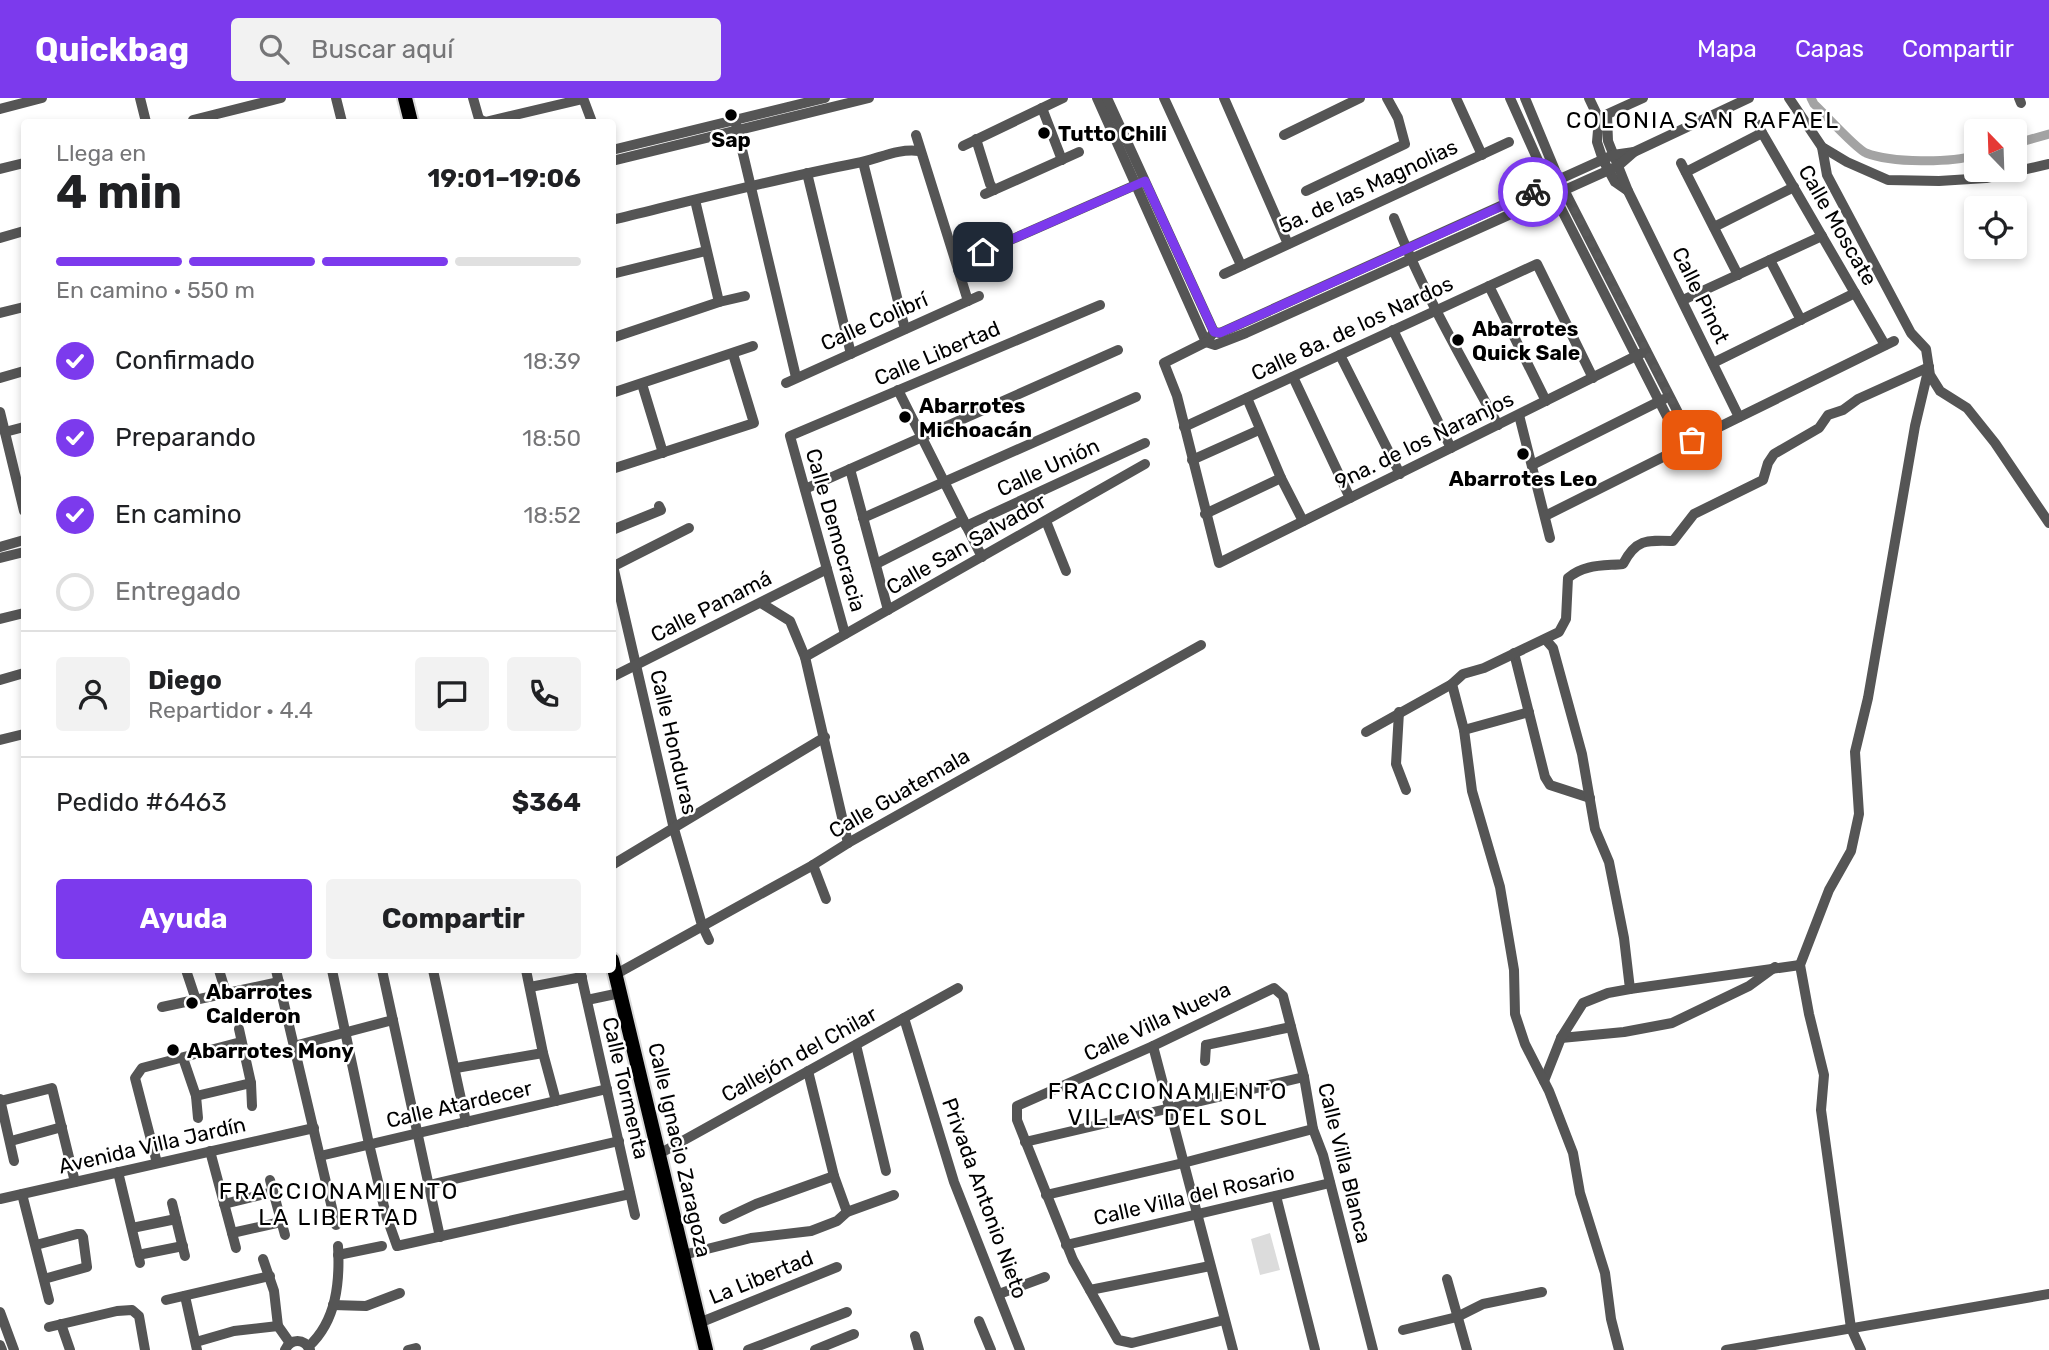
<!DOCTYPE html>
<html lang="es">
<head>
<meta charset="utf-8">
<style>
	body { margin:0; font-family:Rubik,sans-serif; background:#f2f2f2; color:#202124; height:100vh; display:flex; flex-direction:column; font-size:26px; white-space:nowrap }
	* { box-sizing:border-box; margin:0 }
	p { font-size:23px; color:#757577 }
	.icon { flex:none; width:38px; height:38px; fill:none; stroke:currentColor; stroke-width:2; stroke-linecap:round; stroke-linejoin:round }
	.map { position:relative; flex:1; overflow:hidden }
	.panel { position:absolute; left:21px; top:21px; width:595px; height:854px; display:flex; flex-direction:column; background:#fff; border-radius:7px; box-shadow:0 4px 10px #0003 }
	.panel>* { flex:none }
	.needle { width:46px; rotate:337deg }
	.tools { position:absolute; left:1964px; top:21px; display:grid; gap:14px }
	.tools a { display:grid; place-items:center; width:63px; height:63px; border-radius:7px; background:#fff; box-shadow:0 4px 10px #0003; font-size:35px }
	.pin { position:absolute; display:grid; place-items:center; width:60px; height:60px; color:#fff; margin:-30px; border-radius:14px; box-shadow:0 4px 10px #0006 }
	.courier { position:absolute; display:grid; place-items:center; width:70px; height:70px; margin:-35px; border:5px solid #7c3aed; border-radius:50%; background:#fff; color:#222; box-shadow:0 2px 9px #0007 }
	.head em { font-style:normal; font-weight:700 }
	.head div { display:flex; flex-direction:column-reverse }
	.head { display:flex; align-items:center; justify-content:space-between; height:119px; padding:0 35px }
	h1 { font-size:46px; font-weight:700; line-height:52px }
	.bar { display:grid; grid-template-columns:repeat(4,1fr); gap:10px 7px; align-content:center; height:84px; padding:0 35px }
	.bar i { height:9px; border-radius:5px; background:#e0e0e0 }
	.bar .current { background:#7c3aed }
	.bar p { grid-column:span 4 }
	.line { display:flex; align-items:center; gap:18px; padding:0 35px; border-top:2px solid #e0e0e0 }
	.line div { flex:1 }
	.round { display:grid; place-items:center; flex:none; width:74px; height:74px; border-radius:7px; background:#f2f2f2 }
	ol { padding:0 35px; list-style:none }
	li { display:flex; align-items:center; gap:21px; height:77px }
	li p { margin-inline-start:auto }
	li .icon { padding:7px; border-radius:50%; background:#7c3aed; color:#fff; stroke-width:4 }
	li:last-child { color:#757577 }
	li i { width:38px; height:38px; border:4px solid #e0e0e0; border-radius:50% }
	.primary-button { display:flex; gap:14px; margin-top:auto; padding:14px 35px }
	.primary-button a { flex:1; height:80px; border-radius:7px; background:#7c3aed; color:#fff; font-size:28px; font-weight:700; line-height:80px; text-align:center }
	.primary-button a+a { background:#f2f2f2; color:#202124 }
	header { display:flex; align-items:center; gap:42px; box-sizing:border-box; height:98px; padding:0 35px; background:#7c3aed; color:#fff }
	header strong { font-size:33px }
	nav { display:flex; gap:38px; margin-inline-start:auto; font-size:24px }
	.search { width:490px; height:63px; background:#f2f2f2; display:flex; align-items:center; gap:18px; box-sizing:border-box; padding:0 24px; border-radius:7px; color:#757577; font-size:26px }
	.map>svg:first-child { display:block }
	.green { fill:#dcdcdc }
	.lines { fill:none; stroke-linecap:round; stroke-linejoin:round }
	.canal { stroke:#a3a3a3; stroke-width:9 }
	.major-casing { stroke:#dbdbdb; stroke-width:18 }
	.minor { stroke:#555; stroke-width:10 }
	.major { stroke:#000; stroke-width:14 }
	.done { stroke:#595959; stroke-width:7; stroke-dasharray:0 12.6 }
	.route { stroke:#7c3aed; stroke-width:9 }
	.poi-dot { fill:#000; stroke:#fff; stroke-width:2.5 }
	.labels { text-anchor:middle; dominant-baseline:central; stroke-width:5; stroke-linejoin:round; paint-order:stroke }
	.poi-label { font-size:21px; font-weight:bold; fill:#000; stroke:#fff; text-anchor:start }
	.street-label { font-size:21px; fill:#000; stroke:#fff }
	.neighbourhood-label { font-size:23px; letter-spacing:2px; fill:#000; stroke:#fff }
</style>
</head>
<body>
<header>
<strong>Quickbag</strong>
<div class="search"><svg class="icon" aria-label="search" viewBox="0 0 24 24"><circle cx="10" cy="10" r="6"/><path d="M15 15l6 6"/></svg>Buscar aquí</div>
<nav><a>Mapa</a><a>Capas</a><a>Compartir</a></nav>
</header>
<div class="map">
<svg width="2049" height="1252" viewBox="0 0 2049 1252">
	<rect width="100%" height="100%" fill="#fff"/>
	<polygon class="green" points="1270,1135 1280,1172 1260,1177 1251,1141"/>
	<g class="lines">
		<g class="canal">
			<path d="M 1811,0 L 1814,6 C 1825,16 1855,50 1866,55 C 1891,65 1951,65 1976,57"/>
			<polyline points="2014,46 2049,36"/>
		</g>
		<defs>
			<g id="major">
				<polyline points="405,0 411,24"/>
				<polyline points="612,862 706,1252"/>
			</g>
		</defs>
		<use href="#major" class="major-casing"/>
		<g class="minor">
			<polyline points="140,0 146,24"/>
			<polyline points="336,0 342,24"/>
			<polyline points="473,0 479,21"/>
			<polyline points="583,0 592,24"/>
			<polyline points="1097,0 1206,244"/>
			<polyline points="1107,0 1214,234"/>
			<polyline points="1164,0 1240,165 1243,167"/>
			<polyline points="1224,0 1288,146"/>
			<polyline points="1456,0 1482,57"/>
			<polyline points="1510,0 1549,87 1682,348"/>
			<polyline points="1525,0 1559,82 1692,342"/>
			<polyline points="1589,0 1599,21 1597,44 1603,62 1615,84 1628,93"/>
			<polyline points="1789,0 1822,49 1847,64 1888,82 1939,83 1986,80 2049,66"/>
			<polyline points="2019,0 2021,5"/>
			<polyline points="1042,10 1062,62"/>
			<polyline points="0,11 42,0"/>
			<polyline points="1607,17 1608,43 1628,93 1739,319"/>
			<polyline points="1601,19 1643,0"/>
			<polyline points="479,21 485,24 583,1"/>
			<polyline points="193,22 281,0"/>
			<polyline points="735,22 796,279"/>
			<polyline points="1757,26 1885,247"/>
			<polyline points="916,37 968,203"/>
			<polyline points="1284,37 1360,0"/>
			<polyline points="976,41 990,86 994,92"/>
			<polyline points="963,48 1063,0"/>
			<polyline points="1822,49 1827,77 1911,235 1926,251 1930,277 1940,293 1967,310 1995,345 2049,425"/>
			<polyline points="612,52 825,0"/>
			<polyline points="612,63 869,0"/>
			<polyline points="863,64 905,231"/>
			<polyline points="1681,65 1738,177"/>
			<polyline points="0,71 24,65"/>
			<polyline points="1686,74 1762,35"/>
			<polyline points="807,75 851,256"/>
			<polyline points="1306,93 1405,46 1398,20 1387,0"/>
			<polyline points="985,96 1079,54"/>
			<polyline points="695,102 719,204"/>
			<path d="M 1394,120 C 1422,192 1461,259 1498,327"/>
			<path d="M 612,122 C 694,102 775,81 857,65 C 878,61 898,50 919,53"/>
			<polyline points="1714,129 1794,89"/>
			<polyline points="0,140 24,133"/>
			<polyline points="983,154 1140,85"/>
			<polyline points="1770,162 1801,222"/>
			<polyline points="612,176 706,153"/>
			<polyline points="1224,176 1509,44"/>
			<polyline points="1489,188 1546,303"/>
			<polyline points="1683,202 1822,138"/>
			<polyline points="0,215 24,209"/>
			<polyline points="1393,232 1451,350"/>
			<polyline points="1214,234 1206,244 1164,265 1177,298 1219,465 1646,253"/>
			<polyline points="1214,234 1220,235 1613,57 1634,54"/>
			<polyline points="612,240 719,204 745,198"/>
			<polyline points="1206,244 1215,247 1246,235 1618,68 1634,54 1749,0"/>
			<polyline points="1340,257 1400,376"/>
			<polyline points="1713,265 1855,195"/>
			<polyline points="1293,279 1350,400"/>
			<polyline points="0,280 24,273"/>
			<polyline points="786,285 979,198"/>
			<polyline points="642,286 663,355"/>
			<polyline points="898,292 982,459"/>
			<polyline points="612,295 753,248"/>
			<polyline points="1247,300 1281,380 1303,423"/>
			<polyline points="0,314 24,413"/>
			<polyline points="1519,317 1550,440"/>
			<polyline points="1184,329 1537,166 1593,280"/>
			<polyline points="1713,332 1894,243"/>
			<polyline points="5,334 24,329"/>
			<polyline points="1192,362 1259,332"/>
			<polyline points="1532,367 1664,301"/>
			<polyline points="612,371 754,325 733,256"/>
			<polyline points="850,371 888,512"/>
			<polyline points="805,391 1118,252"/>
			<polyline points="1205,416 1281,380"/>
			<polyline points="1545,418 1675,353 1688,344"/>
			<polyline points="863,420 1136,299"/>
			<polyline points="1046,423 1066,473"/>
			<polyline points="966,428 1145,345"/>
			<polyline points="612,432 661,412 659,408"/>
			<polyline points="0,449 24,442"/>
			<polyline points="0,460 24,454"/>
			<polyline points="876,466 963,422"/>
			<polyline points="613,468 674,731 702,827 709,842"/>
			<polyline points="612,469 689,430"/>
			<polyline points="761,505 790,523 805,559 848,745"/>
			<polyline points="0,521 24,515"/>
			<polyline points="845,536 790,338 1100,207"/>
			<polyline points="1514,555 1545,679 1550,687 1590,700"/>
			<polyline points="805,559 1145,366"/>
			<polyline points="612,579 827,471"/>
			<polyline points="0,582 24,575"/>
			<polyline points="1399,614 1396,666 1406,692"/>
			<polyline points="1464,632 1529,614"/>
			<polyline points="1366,634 1452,586"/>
			<polyline points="0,642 24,636"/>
			<polyline points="612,767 825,639"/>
			<polyline points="813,767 826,801"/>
			<polyline points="186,872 196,902"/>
			<polyline points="219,872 226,895"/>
			<polyline points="276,872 336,1127"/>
			<polyline points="332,872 369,1046 386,1117 397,1148 630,1096"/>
			<polyline points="382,872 440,1139"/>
			<polyline points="433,872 466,1024"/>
			<polyline points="526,872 543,955 556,1003"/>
			<polyline points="580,872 635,1117"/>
			<polyline points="616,876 813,767 848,745 1201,547"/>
			<polyline points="530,889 582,879"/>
			<polyline points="1630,891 1800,867"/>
			<polyline points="587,902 620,895"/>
			<polyline points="162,909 279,884"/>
			<polyline points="904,920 954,1084 1020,1252"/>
			<polyline points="239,931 251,985 252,1008"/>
			<polyline points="1561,940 1624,934 1672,925 1749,888 1775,869"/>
			<polyline points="856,947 886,1073"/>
			<polyline points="1206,947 1291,929"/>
			<polyline points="294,948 393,922"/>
			<polyline points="1153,948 1233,1252"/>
			<polyline points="183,960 196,998 198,1020"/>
			<polyline points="1205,963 1206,947"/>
			<polyline points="456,970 543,955"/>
			<polyline points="808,973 834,1078 847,1114"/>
			<polyline points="1544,983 1561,940 1583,905 1608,895 1630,891 1624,840 1609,764 1595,731 1582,656 1553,550 1546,542"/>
			<polyline points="196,998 251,985"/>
			<polyline points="0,1001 14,1063"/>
			<polyline points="1,1003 52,990 75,1084"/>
			<polyline points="11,1043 62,1029"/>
			<polyline points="1025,1044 1304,979"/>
			<polyline points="210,1053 236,1150"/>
			<polyline points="659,1056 958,890"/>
			<polyline points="320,1058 607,991"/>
			<polyline points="157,1065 135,980 142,970 237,945 241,945"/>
			<polyline points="118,1074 140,1165"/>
			<polyline points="270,1082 285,1137"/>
			<polyline points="429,1087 619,1043"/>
			<polyline points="22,1096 49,1202"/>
			<polyline points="1046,1097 1183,1065 1313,1031"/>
			<polyline points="1276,1098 1315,1252"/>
			<polyline points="0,1101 314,1030"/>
			<polyline points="172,1105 185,1158"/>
			<polyline points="224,1106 273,1094"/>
			<polyline points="724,1121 756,1106 834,1078"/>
			<polyline points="132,1130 176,1121"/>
			<polyline points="232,1135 281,1124"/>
			<polyline points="36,1147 77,1136 81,1136 83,1139 87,1169 44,1181"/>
			<polyline points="1066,1147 1330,1085"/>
			<polyline points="138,1157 183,1148"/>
			<polyline points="338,1157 382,1148"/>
			<polyline points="683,1157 751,1140 811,1133 837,1123 847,1114 894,1097"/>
			<polyline points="263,1161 274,1193 278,1228 290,1245"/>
			<polyline points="1447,1181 1467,1252"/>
			<polyline points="1090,1192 1210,1168"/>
			<polyline points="999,1196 1045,1179"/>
			<polyline points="185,1198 197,1252"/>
			<polyline points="166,1202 270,1178"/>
			<polyline points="333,1207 366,1208 400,1195"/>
			<polyline points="0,1214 14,1252"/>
			<polyline points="1224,1222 1132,1245 1118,1242 1073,1162 1017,1022 1017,1008 1153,948 1274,890 1283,898 1304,979 1313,1031 1323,1057 1373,1252"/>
			<polyline points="979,1223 991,1252"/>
			<polyline points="699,1225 837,1169"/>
			<polyline points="61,1226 70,1252"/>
			<polyline points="49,1229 117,1213 132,1212 139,1218 145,1252"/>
			<polyline points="1403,1232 1457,1219 1483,1206 1542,1194"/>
			<polyline points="915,1238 919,1252"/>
			<polyline points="196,1244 234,1233 278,1228"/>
			<polyline points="0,1247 2,1252"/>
			<path d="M 308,1249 C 337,1223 340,1183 338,1148"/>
			<path d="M 285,1252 C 291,1240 304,1240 310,1252"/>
			<polyline points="408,1252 416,1250"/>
			<polyline points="748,1252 847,1214"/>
			<polyline points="815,1252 854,1236"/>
			<path d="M 1619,1252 L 1611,1221 L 1605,1175 L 1580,1095 L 1573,1055 L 1549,993 L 1525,946 L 1515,916 L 1514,872 L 1500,789 L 1472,693 L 1464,632 L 1452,586 L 1463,576 L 1484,570 L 1559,534 L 1566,521 L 1568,480 C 1584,466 1603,468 1623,466 C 1636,441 1647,442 1673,443 L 1694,416 L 1763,382 L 1768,365 L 1774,356 L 1819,330 L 1828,317 L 1843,312 L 1858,301 L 1929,269"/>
			<polyline points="1726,1252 2049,1196"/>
			<polyline points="1861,1252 1851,1230 1821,1012 1824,977 1809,916 1800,867 1829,792 1851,753 1859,716 1855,654 1868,600 1915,328 1929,269"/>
		</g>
		<use href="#major" class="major"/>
	</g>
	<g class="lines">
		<polyline class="done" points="1533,94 1559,82 1692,342"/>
		<polyline class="route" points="983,154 1145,83 1214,234 1220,235 1533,94"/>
	</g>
	<g class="poi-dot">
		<circle cx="731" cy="17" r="7"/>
		<circle cx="1044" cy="35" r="7"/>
		<circle cx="1458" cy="242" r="7"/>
		<circle cx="905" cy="319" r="7"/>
		<circle cx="1523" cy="356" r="7"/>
		<circle cx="192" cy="905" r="7"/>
		<circle cx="173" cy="952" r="7"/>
	</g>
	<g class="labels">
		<g class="poi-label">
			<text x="1058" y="35">Tutto Chili</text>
			<text x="731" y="41" text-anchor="middle">Sap</text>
			<text x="1472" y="230">Abarrotes<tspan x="1472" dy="24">Quick Sale</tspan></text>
			<text x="919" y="307">Abarrotes<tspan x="919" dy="24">Michoacán</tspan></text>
			<text x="1523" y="380" text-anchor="middle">Abarrotes Leo</text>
			<text x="206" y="893">Abarrotes<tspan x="206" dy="24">Calderon</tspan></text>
			<text x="187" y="952">Abarrotes Mony</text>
		</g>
		<g class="street-label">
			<text transform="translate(1368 88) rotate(-25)">5a. de las Magnolias</text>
			<text transform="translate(1838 127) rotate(60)">Calle Moscate</text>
			<text transform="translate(1701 197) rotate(64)">Calle Pinot</text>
			<text transform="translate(874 223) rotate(-24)">Calle Colibrí</text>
			<text transform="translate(1352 230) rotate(-25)">Calle 8a. de los Nardos</text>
			<text transform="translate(937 255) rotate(-23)">Calle Libertad</text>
			<text transform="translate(1424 342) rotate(-26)">9na. de los Naranjos</text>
			<text transform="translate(1048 369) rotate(-25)">Calle Unión</text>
			<text transform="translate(836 432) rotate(74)">Calle Democracia</text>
			<text transform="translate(966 446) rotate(-30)">Calle San Salvador</text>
			<text transform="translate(711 508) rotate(-27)">Calle Panamá</text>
			<text transform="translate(674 644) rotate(77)">Calle Honduras</text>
			<text transform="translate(899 695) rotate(-30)">Calle Guatemala</text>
			<text transform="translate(1157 923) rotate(-25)">Calle Villa Nueva</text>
			<text transform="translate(799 956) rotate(-29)">Callejón del Chilar</text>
			<text transform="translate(626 990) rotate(77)">Calle Tormenta</text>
			<text transform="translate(459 1006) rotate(-13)">Calle Atardecer</text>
			<text transform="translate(152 1047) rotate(-13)">Avenida Villa Jardín</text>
			<text transform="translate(680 1052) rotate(77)">Calle Ignacio Zaragoza</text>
			<text transform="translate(1345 1065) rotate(76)">Calle Villa Blanca</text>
			<text transform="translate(1194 1097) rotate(-13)">Calle Villa del Rosario</text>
			<text transform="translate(985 1100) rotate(70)">Privada Antonio Nieto</text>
			<text transform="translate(761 1179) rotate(-22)">La Libertad</text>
		</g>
		<g class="neighbourhood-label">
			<text x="1703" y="22">COLONIA SAN RAFAEL</text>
			<text x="1168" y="993">FRACCIONAMIENTO<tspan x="1168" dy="26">VILLAS DEL SOL</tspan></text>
			<text x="339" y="1093">FRACCIONAMIENTO<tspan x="339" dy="26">LA LIBERTAD</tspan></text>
		</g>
	</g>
</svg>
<div class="tools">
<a><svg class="needle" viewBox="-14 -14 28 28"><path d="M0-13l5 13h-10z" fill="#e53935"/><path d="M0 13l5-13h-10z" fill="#757577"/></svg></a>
<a><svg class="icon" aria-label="locate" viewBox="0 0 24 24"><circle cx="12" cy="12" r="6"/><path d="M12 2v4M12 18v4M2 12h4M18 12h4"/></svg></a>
</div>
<div class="pin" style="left:1692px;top:342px;background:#ea580c"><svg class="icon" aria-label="bag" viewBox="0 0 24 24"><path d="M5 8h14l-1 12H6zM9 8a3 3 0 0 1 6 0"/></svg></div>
<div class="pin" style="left:983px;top:154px;background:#1f2937"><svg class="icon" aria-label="home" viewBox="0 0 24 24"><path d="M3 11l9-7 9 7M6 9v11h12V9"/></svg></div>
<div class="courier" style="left:1533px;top:94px"><svg class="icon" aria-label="bike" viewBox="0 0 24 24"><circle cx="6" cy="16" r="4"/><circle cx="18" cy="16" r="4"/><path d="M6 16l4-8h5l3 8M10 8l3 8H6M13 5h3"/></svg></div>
<section class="panel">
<div class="head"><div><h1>4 min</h1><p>Llega en</p></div><em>19:01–19:06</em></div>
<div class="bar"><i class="current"></i><i class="current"></i><i class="current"></i><i></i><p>En camino · 550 m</p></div>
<ol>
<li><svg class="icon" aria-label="check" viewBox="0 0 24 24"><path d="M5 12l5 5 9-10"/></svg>Confirmado<p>18:39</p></li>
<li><svg class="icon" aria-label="check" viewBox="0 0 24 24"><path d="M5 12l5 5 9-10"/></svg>Preparando<p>18:50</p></li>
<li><svg class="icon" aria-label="check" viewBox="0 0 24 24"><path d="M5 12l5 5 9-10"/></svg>En camino<p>18:52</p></li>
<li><i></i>Entregado</li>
</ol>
<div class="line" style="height:126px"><a class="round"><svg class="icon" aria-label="person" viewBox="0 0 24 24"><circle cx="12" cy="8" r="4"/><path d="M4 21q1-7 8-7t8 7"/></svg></a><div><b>Diego</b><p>Repartidor · 4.4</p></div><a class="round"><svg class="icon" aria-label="chat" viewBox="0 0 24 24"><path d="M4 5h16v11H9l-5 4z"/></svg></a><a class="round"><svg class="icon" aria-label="phone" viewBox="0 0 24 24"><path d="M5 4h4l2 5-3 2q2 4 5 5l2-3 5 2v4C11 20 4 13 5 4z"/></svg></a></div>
<div class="line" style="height:91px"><div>Pedido #6463</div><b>$364</b></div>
<div class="primary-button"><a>Ayuda</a><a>Compartir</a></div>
</section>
</div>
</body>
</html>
